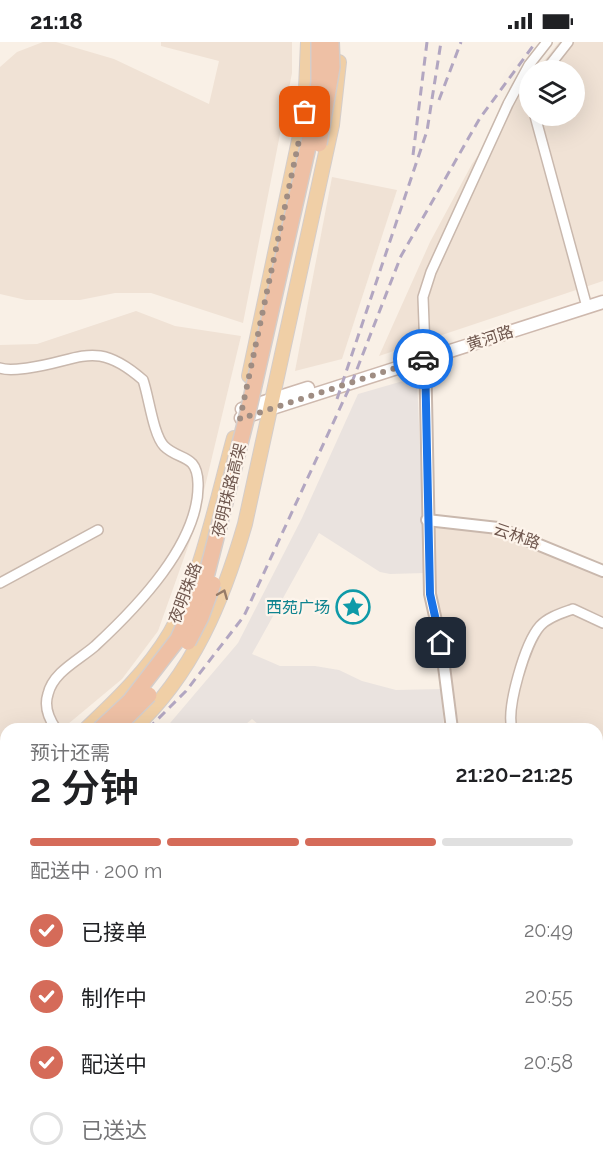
<!DOCTYPE html>
<html lang="zh">
<head>
<meta charset="utf-8">
<style>
	body { margin:0; font-family:Raleway,"Noto Sans SC",sans-serif; background:#f6f6f6; color:#202124; height:100vh; display:flex; flex-direction:column; font-size:22px; white-space:nowrap }
	* { box-sizing:border-box; margin:0 }
	p { font-size:20px; color:#757577 }
	.icon { flex:none; width:33px; height:33px; fill:none; stroke:currentColor; stroke-width:2; stroke-linecap:round; stroke-linejoin:round }
	.map { position:relative; flex:1; overflow:hidden }
	.sheet { position:absolute; left:0px; top:681px; width:603px; height:452px; display:flex; flex-direction:column; background:#fff; border-radius:18px 18px 0 0; box-shadow:0 6px 24px #0002 }
	.sheet>* { flex:none }
	.controls { position:absolute; left:519px; top:18px; display:grid; gap:12px }
	.controls a { display:grid; place-items:center; width:66px; height:66px; border-radius:50%; background:#fff; box-shadow:0 6px 24px #0002; font-size:30px }
	.pin { position:absolute; display:grid; place-items:center; width:51px; height:51px; color:#fff; margin:-26px; border-radius:12px; box-shadow:0 3px 9px #0006 }
	.courier { position:absolute; display:grid; place-items:center; width:60px; height:60px; margin:-30px; border:4px solid #1a73e8; border-radius:50%; background:#fff; color:#222; box-shadow:0 2px 8px #0007 }
	.head em { font-style:normal; font-weight:600 }
	.head div { display:flex; flex-direction:column-reverse }
	.head { display:flex; align-items:center; justify-content:space-between; height:102px; padding:0 30px }
	h1 { font-size:39px; font-weight:600; line-height:45px }
	.bar { display:grid; grid-template-columns:repeat(4,1fr); gap:9px 6px; align-content:center; height:72px; padding:0 30px }
	.bar i { height:8px; border-radius:4px; background:#e0e0e0 }
	.bar .active { background:#d56b59 }
	.bar p { grid-column:span 4 }
	ol { padding:0 30px; list-style:none }
	li { display:flex; align-items:center; gap:18px; height:66px }
	li p { margin-inline-start:auto }
	li .icon { padding:6px; border-radius:50%; background:#d56b59; color:#fff; stroke-width:4 }
	li:last-child { color:#757577 }
	li i { width:33px; height:33px; border:3px solid #e0e0e0; border-radius:50% }
	.status { display:flex; justify-content:space-between; align-items:center; height:42px; padding:0 30px; background:#fff; direction:ltr }
	.status svg { height:16px; fill:currentColor }
	.map>svg:first-child { display:block }
	.residential { fill:#f0e2d5 }
	.industrial { fill:#eae3df }
	.lines { fill:none; stroke-linecap:round; stroke-linejoin:round }
	.minor-casing { stroke:#c9b8ad; stroke-width:12 }
	.tertiary-casing { stroke:#c9b8ad; stroke-width:14 }
	.secondary-casing { stroke:#ceb9ae; stroke-width:15 }
	.primary-casing { stroke:#d4cdca; stroke-width:16 }
	.trunk-casing { stroke:#d4cdca; stroke-width:18 }
	.minor { stroke:#fff; stroke-width:9 }
	.tertiary { stroke:#fff; stroke-width:10 }
	.secondary { stroke:#fff; stroke-width:12 }
	.primary { stroke:#f0cfa6; stroke-width:14 }
	.trunk { stroke:#eec0a5; stroke-width:15 }
	.rail { stroke:#b2a6c1; stroke-width:3; stroke-dasharray:9 6; stroke-linecap:butt }
	.trunk-bridge-casing { stroke:#d4cdca; stroke-width:18; stroke-linecap:butt }
	.trunk-bridge { stroke:#eec0a5; stroke-width:15 }
	.oneway { stroke:#967b68 }
	.done { stroke:#9f8d83; stroke-width:6; stroke-dasharray:0 10.8 }
	.route { stroke:#1a73e8; stroke-width:8 }
	.labels { text-anchor:middle; dominant-baseline:central; stroke-width:4.5; stroke-linejoin:round; paint-order:stroke }
	.street-label { font-size:16px; fill:#6f574e; stroke:#fdf4eb }
	.culture-label { font-size:16px; fill:#0d838f; stroke:#fdf4eb; text-anchor:end }
</style>
</head>
<body>
<div class="status"><b>21:18</b><svg viewBox="0 0 49 12"><path d="M0 12V9h3v3zM5 12V6h3v6zM10 12V3h3v9zM15 12V0h3v12zM26 1h20v11H26zM47 4h2v5h-2z"/></svg></div>
<div class="map">
<svg width="603" height="1132" viewBox="0 0 603 1132">
	<rect width="100%" height="100%" fill="#f9f0e6"/>
	<g class="residential">
		<polygon points="43,0 56,0 114,17 209,62 219,19 161,4 161,0 292,0 292,31 243,281 151,251 115,251 80,258 26,258 0,252 0,25 17,10"/>
		<polygon points="559,0 603,0 603,239 379,314 430,200 472,122 529,39 530,74 574,74 574,28 537,28"/>
		<polygon points="332,135 397,148 342,317 295,329"/>
		<polygon points="136,269 175,284 241,294 196,482 158,589 122,637 62,687 6,687 6,719 0,722 0,303 37,302"/>
		<polygon points="435,484 496,490 603,535 603,1046 597,1038 597,687 457,687 458,679 435,544"/>
		<polygon points="6,826 6,1126 597,1126 597,1082 603,1089 603,1132 0,1132 0,828"/>
	</g>
	<polygon class="industrial" points="417,335 425,531 390,532 380,530 319,491 252,612 280,624 315,624 339,628 362,639 396,648 441,647 444,687 264,687 252,677 240,687 165,687 238,601 302,476 358,352"/>
	<g class="lines">
		<defs>
			<g id="minor">
				<polyline points="546,28 568,0"/>
				<polyline points="535,74 587,265"/>
				<polyline points="425,308 423,255 431,230 508,62 529,23 547,0"/>
				<path d="M 0,326 C 8,329 19,327 28,326 C 81,319 95,296 143,338 C 149,355 153,392 164,404 C 179,419 197,411 198,441 C 200,501 136,566 95,604 C 79,618 53,630 48,652 C 44,664 49,677 56,687"/>
				<polyline points="0,541 98,488"/>
				<path d="M 512,687 C 506,666 525,601 540,584 C 548,575 562,571 573,567 L 603,581"/>
				<polyline points="0,728 6,725"/>
				<polyline points="597,1029 603,1037"/>
				<polyline points="159,1126 161,1132"/>
				<polyline points="341,1132 350,1126"/>
			</g>
			<g id="tertiary">
				<polyline points="425,308 430,552 441,601 452,687"/>
				<polyline points="427,478 498,486 603,529"/>
				<polyline points="0,955 6,951"/>
				<polyline points="0,990 6,1004"/>
				<polyline points="24,1126 26,1132"/>
			</g>
			<g id="secondary">
				<polyline points="242,367 308,346"/>
				<polyline points="241,376 603,260"/>
			</g>
			<g id="primary">
				<polyline points="249,334 305,70 308,0"/>
				<path d="M 86,687 C 117,658 148,628 170,591 C 201,537 217,457 234,396"/>
				<path d="M 133,687 C 193,632 223,558 245,482 L 332,83 L 339,20"/>
				<polyline points="0,737 6,734"/>
				<polyline points="0,772 6,769"/>
			</g>
			<polyline id="trunk" points="0,755 6,753"/>
		</defs>
		<use href="#minor" class="minor-casing"/>
		<use href="#tertiary" class="tertiary-casing"/>
		<use href="#secondary" class="secondary-casing"/>
		<use href="#primary" class="primary-casing"/>
		<use href="#trunk" class="trunk-casing"/>
		<use href="#minor" class="minor"/>
		<use href="#tertiary" class="tertiary"/>
		<use href="#secondary" class="secondary"/>
		<use href="#primary" class="primary"/>
		<use href="#trunk" class="trunk"/>
		<g class="rail">
			<polyline points="439,58 461,0"/>
			<polyline points="413,113 427,0"/>
			<polyline points="337,357 427,89 441,0"/>
			<polyline points="148,687 186,649 244,574 352,340 401,214 480,76 536,0"/>
			<polyline points="0,787 6,784"/>
		</g>
		<defs>
			<g id="trunk-bridge">
				<polyline points="319,102 332,25 331,0"/>
				<polyline points="188,600 201,575 213,542"/>
				<polyline points="100,687 130,659 178,597 207,531 248,370 312,87 319,40 319,0"/>
				<polyline points="115,687 149,653"/>
			</g>
		</defs>
		<use href="#trunk-bridge" class="trunk-bridge-casing"/>
		<use href="#trunk-bridge" class="trunk-bridge"/>
	</g>
	<defs><path id="oneway-chevron" d="M-2-3.5L2.5 0L-2 3.5" fill="none" stroke-width="1.6" stroke-linecap="round" stroke-linejoin="round" transform="scale(1.5)"/></defs>
	<use class="oneway" href="#oneway-chevron" transform="translate(223 552) rotate(-68)"/>
	<g class="lines">
		<polyline class="done" points="305,70 240,377 423,317"/>
		<polyline class="route" points="423,317 425,316 430,552 441,601"/>
	</g>
	<defs>
		<symbol id="sight-ring" viewBox="-11 -11 22 22"><circle r="9.5" fill="#fdf4eb" stroke="#0f9aa8" stroke-width="1.5"/><path d="M0-6L1.8-2.2L6-1.7L2.9 1.2L3.7 5.4L0 3.3L-3.7 5.4L-2.9 1.2L-6-1.7L-1.8-2.2Z" fill="#0f9aa8"/></symbol>
	</defs>
	<g fill-rule="evenodd">
		<use href="#sight-ring" x="334" y="546" width="38" height="38"/>
	</g>
	<g class="labels">
		<g class="street-label">
			<text transform="translate(490 296) rotate(-18)">黄河路</text>
			<text transform="translate(229 448) rotate(-76)">夜明珠路高架</text>
			<text transform="translate(517 494) rotate(19)">云林路</text>
			<text transform="translate(185 551) rotate(-69)">夜明珠路</text>
		</g>
		<g class="culture-label">
			<text x="330" y="565">西苑广场</text>
		</g>
	</g>
</svg>
<div class="controls">
<a><svg class="icon" aria-label="layers" viewBox="0 0 24 24"><path d="M12 4l9 5-9 5-9-5zM3 14l9 5 9-5"/></svg></a>
</div>
<div class="pin" style="left:305px;top:70px;background:#ea580c"><svg class="icon" aria-label="bag" viewBox="0 0 24 24"><path d="M5 8h14l-1 12H6zM9 8a3 3 0 0 1 6 0"/></svg></div>
<div class="pin" style="left:441px;top:601px;background:#1f2937"><svg class="icon" aria-label="home" viewBox="0 0 24 24"><path d="M3 11l9-7 9 7M6 9v11h12V9"/></svg></div>
<div class="courier" style="left:423px;top:317px"><svg class="icon" aria-label="car" viewBox="0 0 24 24"><path d="M5 17H2v-5l4-1 3-4h7l3 4 3 1v5h-3M9 17h6M6 11h13"/><circle cx="7" cy="17" r="2"/><circle cx="17" cy="17" r="2"/></svg></div>
<section class="sheet">
<div class="head"><div><h1>2 分钟</h1><p>预计还需</p></div><em>21:20–21:25</em></div>
<div class="bar"><i class="active"></i><i class="active"></i><i class="active"></i><i></i><p>配送中 · 200 m</p></div>
<ol>
<li><svg class="icon" aria-label="check" viewBox="0 0 24 24"><path d="M5 12l5 5 9-10"/></svg>已接单<p>20:49</p></li>
<li><svg class="icon" aria-label="check" viewBox="0 0 24 24"><path d="M5 12l5 5 9-10"/></svg>制作中<p>20:55</p></li>
<li><svg class="icon" aria-label="check" viewBox="0 0 24 24"><path d="M5 12l5 5 9-10"/></svg>配送中<p>20:58</p></li>
<li><i></i>已送达</li>
</ol>
</section>
</div>
</body>
</html>
